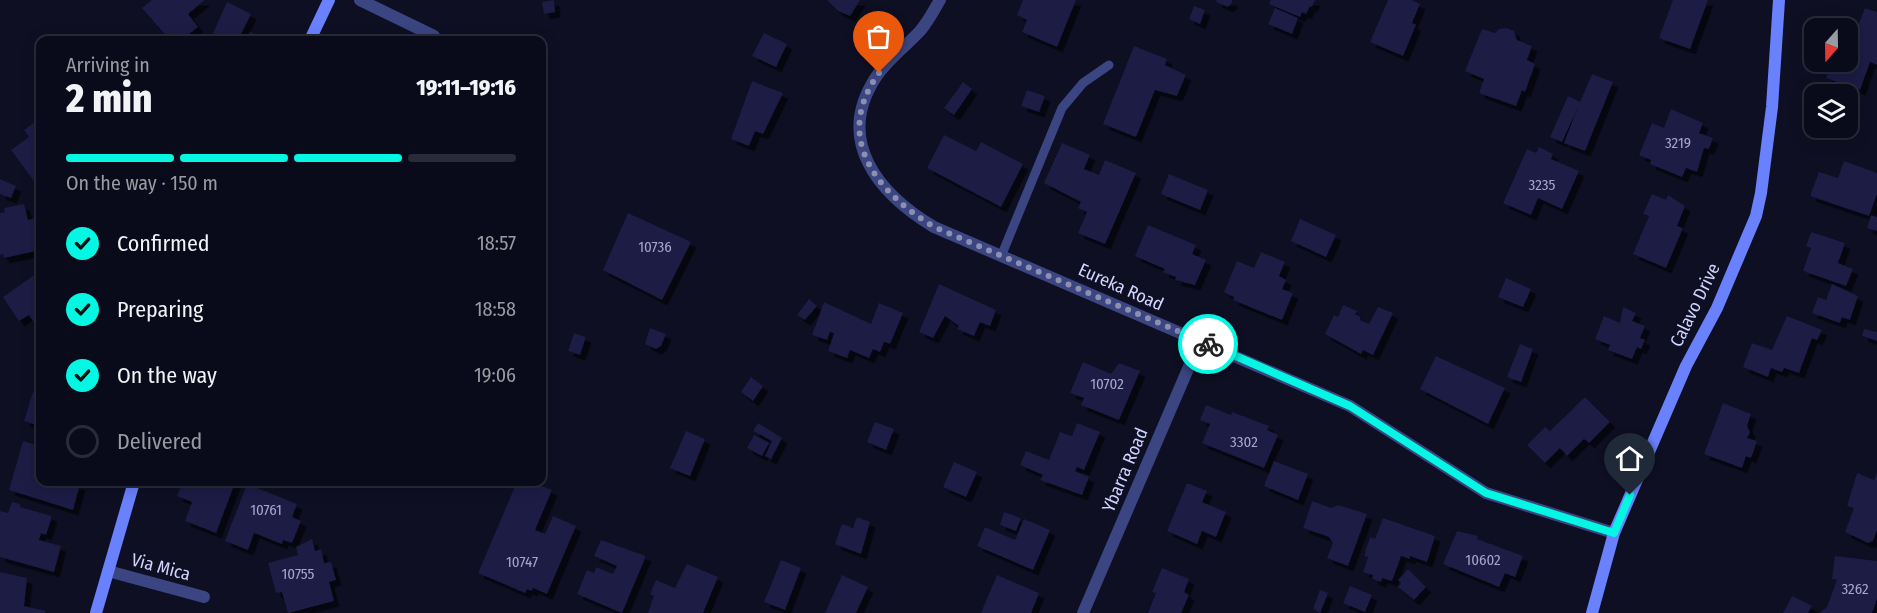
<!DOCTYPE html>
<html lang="en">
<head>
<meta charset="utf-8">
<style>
	body { margin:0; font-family:"Fira Sans Condensed",sans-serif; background:#131423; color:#f1f3f6; height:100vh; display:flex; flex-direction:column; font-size:22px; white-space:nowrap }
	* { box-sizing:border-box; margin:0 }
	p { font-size:20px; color:#999ba2 }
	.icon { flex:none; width:33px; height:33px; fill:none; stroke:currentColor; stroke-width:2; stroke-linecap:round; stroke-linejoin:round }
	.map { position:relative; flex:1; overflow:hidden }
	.side { position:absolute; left:36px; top:36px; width:510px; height:450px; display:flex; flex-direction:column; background:#0a0b1a; border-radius:12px; box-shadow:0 3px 15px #0003,0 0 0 2px #2a2b39 }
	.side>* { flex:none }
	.needle { width:39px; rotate:200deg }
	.buttons { position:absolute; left:1804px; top:18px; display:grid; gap:12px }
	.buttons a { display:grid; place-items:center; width:54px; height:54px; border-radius:12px; background:#0a0b1a; box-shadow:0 3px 15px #0003,0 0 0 2px #2a2b39; font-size:30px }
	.pin { position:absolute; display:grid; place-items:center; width:51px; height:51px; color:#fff; margin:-62px -26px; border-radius:50% 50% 50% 0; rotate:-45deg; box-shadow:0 0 6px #0007 }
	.pin .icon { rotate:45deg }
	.courier { position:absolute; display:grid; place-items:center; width:60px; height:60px; margin:-30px; border:4px solid #04f7e2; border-radius:50%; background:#fff; color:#222; box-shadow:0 2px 8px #0007 }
	.head em { font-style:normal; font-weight:800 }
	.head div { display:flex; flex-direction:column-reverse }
	.head { display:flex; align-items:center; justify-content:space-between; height:102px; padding:0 30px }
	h1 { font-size:39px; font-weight:800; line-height:45px }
	.bar { display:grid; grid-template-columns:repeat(4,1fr); gap:9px 6px; align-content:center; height:72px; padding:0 30px }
	.bar i { height:8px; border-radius:4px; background:#2a2b39 }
	.bar .selected { background:#04f7e2 }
	.bar p { grid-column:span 4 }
	ol { padding:0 30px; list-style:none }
	li { display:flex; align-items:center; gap:18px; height:66px }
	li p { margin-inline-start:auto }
	li .icon { padding:6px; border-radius:50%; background:#04f7e2; color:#111; stroke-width:4 }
	li:last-child { color:#999ba2 }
	li i { width:33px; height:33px; border:3px solid #2a2b39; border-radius:50% }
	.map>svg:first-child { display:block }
	.building { fill:#1b1b44; filter:url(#shadow) }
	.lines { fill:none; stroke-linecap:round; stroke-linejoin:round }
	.lane { stroke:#3a4581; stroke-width:9 }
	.street { stroke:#3a4581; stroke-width:12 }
	.secondary { stroke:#6981fd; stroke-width:12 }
	.done { stroke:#8d8fb1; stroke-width:6; stroke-dasharray:0 10.8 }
	.route { stroke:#04f7e2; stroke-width:8 }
	.labels { text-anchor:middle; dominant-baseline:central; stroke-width:6; stroke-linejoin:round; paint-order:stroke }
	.number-label { font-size:15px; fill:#a4a6d0 }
	.street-label { font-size:18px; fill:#d1d4fe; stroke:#0e0f23 }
</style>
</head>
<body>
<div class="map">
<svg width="1877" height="613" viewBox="0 0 1877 613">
	<defs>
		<filter id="shadow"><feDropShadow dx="5.5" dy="5.5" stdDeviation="0" flood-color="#0009"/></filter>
	</defs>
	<rect width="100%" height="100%" fill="#0e0f23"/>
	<g class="building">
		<polygon points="152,0 205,0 188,14 198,27 189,34 194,40 167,40 169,39 142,8"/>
		<polygon points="554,0 555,12 544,14 542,2"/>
		<polygon points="827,0 860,0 850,16 838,11"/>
		<polygon points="1023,0 1076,0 1057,47 1022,32 1027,20 1017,15"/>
		<polygon points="1217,0 1232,0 1232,3 1228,7 1216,2"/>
		<polygon points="1271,0 1315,0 1312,7 1310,6 1306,14 1302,12 1300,17 1269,4"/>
		<polygon points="1388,0 1411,0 1420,4 1412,23 1416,25 1403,56 1370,42"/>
		<polygon points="1673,0 1708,0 1690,49 1659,38"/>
		<polygon points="227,2 251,14 241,34 247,37 250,32 266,40 210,40"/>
		<polygon points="1194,6 1205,10 1200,24 1189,19"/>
		<polygon points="1275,8 1298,18 1292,34 1268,24"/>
		<polygon points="1865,8 1877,12 1877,65 1870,62 1860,90 1826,78 1832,62 1848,62 1848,28 1844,28 1845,24 1857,28"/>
		<polygon points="1507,28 1514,31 1517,40 1532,46 1527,60 1535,64 1525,92 1522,90 1516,106 1479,93 1484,79 1465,71 1482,29 1495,33 1499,29"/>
		<polygon points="764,33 787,44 776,67 752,56"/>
		<polygon points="1134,46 1167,59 1165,65 1186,75 1177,96 1155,90 1136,137 1103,124"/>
		<polygon points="1592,74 1613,82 1585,151 1564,143 1578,107 1562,142 1550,137 1568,96 1580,102"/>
		<polygon points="752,81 783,93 763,134 755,131 749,146 731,139"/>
		<polygon points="963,82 972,89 954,115 944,108"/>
		<polygon points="1027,90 1045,96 1039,112 1021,106"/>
		<polygon points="1671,109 1703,123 1699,133 1713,138 1709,149 1704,148 1697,172 1686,168 1682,177 1650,164 1651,160 1639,155 1652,123 1664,128"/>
		<polygon points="40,118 40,187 39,188 11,150 29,137 24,130"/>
		<polygon points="944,135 976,151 981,142 1023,164 1001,207 927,168"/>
		<polygon points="1062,143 1090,155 1084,169 1099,175 1105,160 1136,173 1105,244 1078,233 1087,212 1078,208 1081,202 1044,183"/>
		<polygon points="1539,147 1553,154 1551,159 1579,171 1562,209 1538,198 1531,215 1503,203 1527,149 1536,153"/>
		<polygon points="1844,161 1877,173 1877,194 1869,216 1810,196 1819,172 1838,178"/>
		<polygon points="1169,174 1208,190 1200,210 1161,194"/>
		<polygon points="0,179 16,186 11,198 0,194"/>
		<polygon points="1652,194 1666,200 1668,195 1685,206 1677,226 1683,228 1666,268 1633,254 1649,216 1643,214"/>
		<polygon points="24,204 28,220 40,217 40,250 4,258 3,254 0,255 0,213 5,212 4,208"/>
		<polygon points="628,213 691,242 662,300 603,270"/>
		<polygon points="1871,215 1877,217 1877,231 1867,228"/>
		<polygon points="1300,219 1336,235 1326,257 1291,241"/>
		<polygon points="1148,225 1196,245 1192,254 1206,260 1195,285 1175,280 1176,277 1163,272 1165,269 1135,256"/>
		<polygon points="1811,232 1845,243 1838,263 1853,269 1846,286 1803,271 1811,248 1806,246"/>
		<polygon points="1261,252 1285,262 1279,276 1286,280 1282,289 1293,293 1282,320 1233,300 1234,297 1224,292 1237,261 1254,268"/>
		<polygon points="40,271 40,332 29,315 19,321 3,297"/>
		<polygon points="1506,278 1531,289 1523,307 1498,297"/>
		<polygon points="939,284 996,310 990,326 980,322 974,336 957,329 959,326 945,316 933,338 919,332"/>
		<polygon points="1832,284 1858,296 1850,320 1842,317 1840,323 1812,313 1818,297 1826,300"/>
		<polygon points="809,299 817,306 805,320 797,315"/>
		<polygon points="824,302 871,324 879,303 903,313 890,344 884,342 880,352 873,349 869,358 850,350 847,358 828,351 834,333 830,332 827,340 812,335"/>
		<polygon points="1343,305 1357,311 1355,314 1361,317 1360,320 1369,324 1378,307 1393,313 1373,355 1363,350 1361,354 1325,334 1334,315 1338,317"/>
		<polygon points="1623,307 1636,313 1632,321 1645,326 1640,338 1645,340 1641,349 1637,347 1632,359 1608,350 1610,345 1595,339 1604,316 1620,323"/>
		<polygon points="1787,316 1822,330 1817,340 1812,338 1799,373 1784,368 1782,372 1771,368 1768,377 1743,367 1752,343 1772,350"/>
		<polygon points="650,328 666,334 661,346 656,349 645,344"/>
		<polygon points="1864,329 1877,332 1877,341 1862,336"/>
		<polygon points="574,333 586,337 580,355 568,351"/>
		<polygon points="1520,344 1533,349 1521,382 1507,377"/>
		<polygon points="1436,356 1505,388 1488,424 1420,389"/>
		<polygon points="1083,362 1111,374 1119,363 1140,371 1119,420 1081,405 1084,398 1070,393"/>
		<polygon points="751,377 763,386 753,401 741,392"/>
		<polygon points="33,392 40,395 40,437 36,435 39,427 36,425 24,421"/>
		<polygon points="1585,397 1610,422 1589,443 1584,439 1567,456 1560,448 1545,463 1527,445 1545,427 1550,431"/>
		<polygon points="1723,403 1751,414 1747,426 1750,432 1747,438 1757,441 1751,458 1746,456 1742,468 1704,454"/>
		<polygon points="1206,405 1231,415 1232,412 1269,426 1267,430 1278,435 1264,468 1202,443 1210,424 1200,420"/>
		<polygon points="875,422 894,429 886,450 867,442"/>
		<polygon points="758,423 782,438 771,459 765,456 772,441 753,431"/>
		<polygon points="1077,423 1100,432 1084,470 1077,467 1075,471 1089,477 1082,495 1040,480 1043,475 1020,465 1026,451 1049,460 1060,432 1072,436"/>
		<polygon points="686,431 705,439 690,476 670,468"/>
		<polygon points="754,435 769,443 762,456 747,448"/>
		<polygon points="23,441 40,446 40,482 80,484 73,510 9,490"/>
		<polygon points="1274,461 1308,474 1298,500 1264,486"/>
		<polygon points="954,462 977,472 966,497 943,487"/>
		<polygon points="1877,472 1877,530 1873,541 1868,543 1845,532 1854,508 1847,506 1857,473 1874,480"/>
		<polygon points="183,482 235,483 216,533 185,521 192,502 177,496"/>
		<polygon points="517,482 532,482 552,490 535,530 545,534 553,516 576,526 547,594 533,588 532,591 527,589 525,593 478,573"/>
		<polygon points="1187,483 1207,491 1202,502 1226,512 1216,537 1202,531 1197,544 1167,531"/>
		<polygon points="247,484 297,504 292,517 301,521 292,543 283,540 282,544 254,533 248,550 225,541"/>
		<polygon points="1312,501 1331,508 1338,505 1367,514 1348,566 1327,558 1333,543 1329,537 1303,528"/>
		<polygon points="12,502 20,504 20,507 52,516 46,535 41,533 39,540 61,546 54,572 0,557 0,511 8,513"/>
		<polygon points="1004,512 1021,518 1016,531 1000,525"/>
		<polygon points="857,517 870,522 861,554 835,544 842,524 853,528"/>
		<polygon points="1383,518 1435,536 1427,562 1410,556 1410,559 1401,556 1392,581 1382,578 1381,582 1372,579 1373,575 1363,572 1368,557 1364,556 1370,537 1375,539"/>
		<polygon points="1024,519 1050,530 1033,570 977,546 985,527 1015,540"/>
		<polygon points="1457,531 1478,536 1477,539 1523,556 1515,577 1505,573 1499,587 1443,564"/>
		<polygon points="312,539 315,551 321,549 324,563 331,562 336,580 329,582 334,601 288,613 282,592 276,593 268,563 298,555 296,547"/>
		<polygon points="601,540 646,556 622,613 577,594 587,570 594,573 596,567 613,574 617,566 594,556"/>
		<polygon points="1835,556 1877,561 1877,599 1872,613 1819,613 1827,607 1837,580 1832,579"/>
		<polygon points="781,560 801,568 785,610 764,602"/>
		<polygon points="687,564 718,577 703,613 648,613 654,596 650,594 656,580 675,588"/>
		<polygon points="1162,568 1189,579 1184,592 1189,595 1181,613 1148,613 1156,593 1152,592"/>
		<polygon points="1408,569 1426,587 1414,600 1398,587 1401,583 1398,580"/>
		<polygon points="0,572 27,578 24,606 46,611 45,613 0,613"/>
		<polygon points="842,575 868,587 856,613 825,613"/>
		<polygon points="997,575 1039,593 1031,613 981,613"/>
		<polygon points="1350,586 1372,595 1365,612 1343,603"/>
		<polygon points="1320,590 1328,593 1320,613 1313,609"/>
		<polygon points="1792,596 1812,606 1808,613 1783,613"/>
	</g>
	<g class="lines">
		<polyline class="lane" points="1002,254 1062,108 1083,83 1109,65"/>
		<g class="street">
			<polyline points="360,0 434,36"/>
			<path d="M 940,0 C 934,10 928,22 920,31 C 906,46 887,60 876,77 C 834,141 879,194 934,227 L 1350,406 L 1486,493 L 1614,533"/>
			<polyline points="108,571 204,597"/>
			<polyline points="1083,613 1200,341"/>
		</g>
		<g class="secondary">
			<polyline points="310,40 329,0"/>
			<polyline points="96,613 134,482"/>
			<polyline points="1592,613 1614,533 1686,366 1717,308 1756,216 1761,193 1772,107 1779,0"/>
		</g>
	</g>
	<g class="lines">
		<path class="done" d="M 879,73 C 832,138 877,192 934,227 L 1208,344"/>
		<polyline class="route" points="1208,344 1350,406 1486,493 1614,533 1630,495"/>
	</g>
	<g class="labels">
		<g class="number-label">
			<text x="1678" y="143">3219</text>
			<text x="1542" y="185">3235</text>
			<text x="655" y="247">10736</text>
			<text x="1107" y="384">10702</text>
			<text x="1244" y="442">3302</text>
			<text x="266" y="510">10761</text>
			<text x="1483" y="560">10602</text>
			<text x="522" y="562">10747</text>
			<text x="298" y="574">10755</text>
			<text x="1855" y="589">3262</text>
		</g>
		<g class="street-label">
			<text transform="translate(1121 287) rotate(24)">Eureka Road</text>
			<text transform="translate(1695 305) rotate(-64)">Calavo Drive</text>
			<text transform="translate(1125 470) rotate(-67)">Ybarra Road</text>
			<text transform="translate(161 567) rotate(15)">Via Mica</text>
		</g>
	</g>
</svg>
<div class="buttons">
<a><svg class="needle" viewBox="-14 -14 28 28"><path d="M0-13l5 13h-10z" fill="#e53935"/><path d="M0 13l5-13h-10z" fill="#999ba2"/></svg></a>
<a><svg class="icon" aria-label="layers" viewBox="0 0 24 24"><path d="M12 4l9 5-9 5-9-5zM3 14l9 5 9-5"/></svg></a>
</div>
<div class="pin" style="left:879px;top:73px;background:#ea580c"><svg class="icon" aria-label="bag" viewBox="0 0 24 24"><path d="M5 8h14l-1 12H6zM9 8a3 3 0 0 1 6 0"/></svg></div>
<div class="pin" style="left:1630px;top:495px;background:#1f2937"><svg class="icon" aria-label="home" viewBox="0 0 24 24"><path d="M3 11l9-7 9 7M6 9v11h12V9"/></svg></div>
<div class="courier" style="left:1208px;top:344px"><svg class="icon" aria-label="bike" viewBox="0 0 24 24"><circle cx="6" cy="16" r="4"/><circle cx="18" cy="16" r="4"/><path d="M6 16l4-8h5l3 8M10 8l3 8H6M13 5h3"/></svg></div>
<section class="side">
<div class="head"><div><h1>2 min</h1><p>Arriving in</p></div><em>19:11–19:16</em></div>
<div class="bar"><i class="selected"></i><i class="selected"></i><i class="selected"></i><i></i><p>On the way · 150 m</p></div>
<ol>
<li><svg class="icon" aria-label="check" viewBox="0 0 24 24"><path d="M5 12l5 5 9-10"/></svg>Confirmed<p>18:57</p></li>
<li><svg class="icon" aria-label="check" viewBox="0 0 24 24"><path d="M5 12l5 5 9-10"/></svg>Preparing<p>18:58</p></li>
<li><svg class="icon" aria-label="check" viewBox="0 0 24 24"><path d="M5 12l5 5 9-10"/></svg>On the way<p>19:06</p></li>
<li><i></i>Delivered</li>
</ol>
</section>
</div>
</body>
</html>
